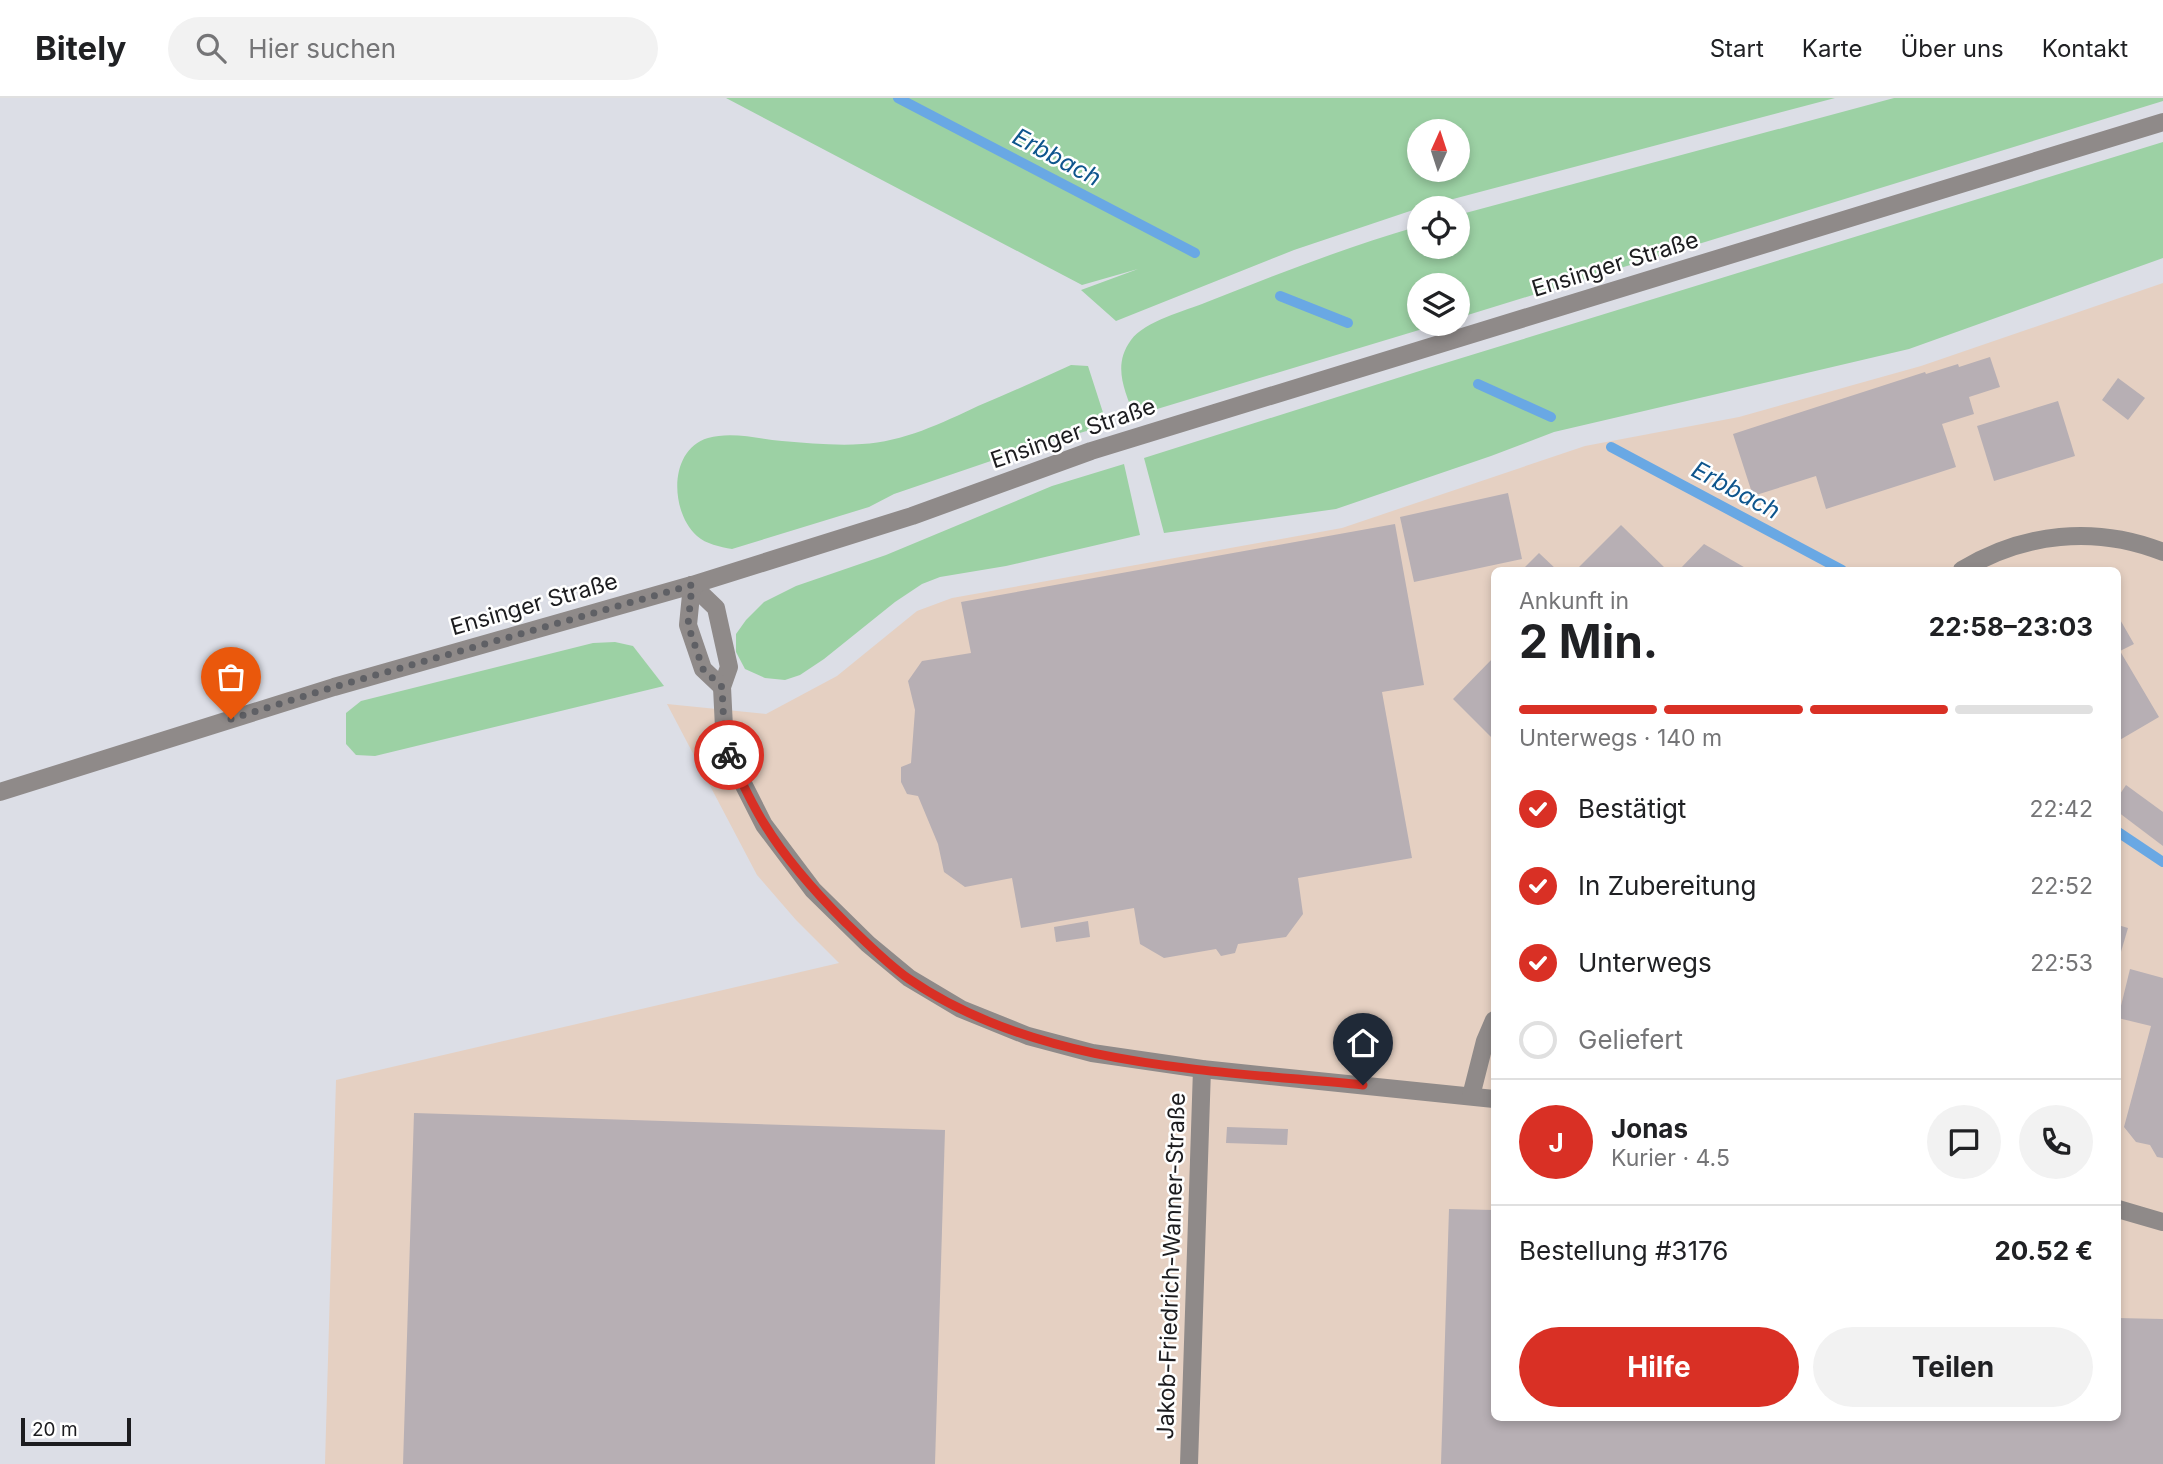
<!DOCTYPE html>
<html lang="de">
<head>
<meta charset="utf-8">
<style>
	body { margin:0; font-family:Inter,sans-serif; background:#f2f2f2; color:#202124; height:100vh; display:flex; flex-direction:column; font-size:26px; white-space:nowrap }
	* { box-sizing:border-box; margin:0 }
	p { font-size:23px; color:#757577 }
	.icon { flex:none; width:38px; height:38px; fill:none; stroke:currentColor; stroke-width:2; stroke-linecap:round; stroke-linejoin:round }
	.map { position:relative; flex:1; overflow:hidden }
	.details { position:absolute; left:1491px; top:469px; width:630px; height:854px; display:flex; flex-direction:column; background:#fff; border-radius:10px; box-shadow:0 4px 10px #0003 }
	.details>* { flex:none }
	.needle { width:46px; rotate:3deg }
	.fabs { position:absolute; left:1407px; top:21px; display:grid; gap:14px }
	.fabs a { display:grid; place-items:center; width:63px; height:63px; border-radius:50%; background:#fff; box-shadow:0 4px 10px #0003; font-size:35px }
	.scale { position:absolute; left:21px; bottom:18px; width:110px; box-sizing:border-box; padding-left:7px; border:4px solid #1c1c1f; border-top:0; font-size:19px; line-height:24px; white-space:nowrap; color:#1c1c1f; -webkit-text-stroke:5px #fff; paint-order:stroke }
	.pin { position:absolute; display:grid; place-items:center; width:60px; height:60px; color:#fff; margin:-72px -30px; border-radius:50% 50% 50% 0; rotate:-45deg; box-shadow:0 0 7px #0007 }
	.pin .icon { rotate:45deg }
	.courier { position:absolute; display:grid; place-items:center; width:70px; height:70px; margin:-35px; border:5px solid #d93025; border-radius:50%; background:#fff; color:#222; box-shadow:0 2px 9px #0007 }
	.headline em { font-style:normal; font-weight:700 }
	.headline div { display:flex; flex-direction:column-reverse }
	.headline { display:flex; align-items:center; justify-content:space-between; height:119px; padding:0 28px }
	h1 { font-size:46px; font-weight:700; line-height:52px }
	.bar { display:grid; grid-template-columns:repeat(4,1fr); gap:10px 7px; align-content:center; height:84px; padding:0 28px }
	.bar i { height:9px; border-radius:5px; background:#e0e0e0 }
	.bar .on { background:#d93025 }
	.bar p { grid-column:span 4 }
	.line { display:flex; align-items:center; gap:18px; padding:0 28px; border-top:2px solid #e0e0e0 }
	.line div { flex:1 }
	.round { display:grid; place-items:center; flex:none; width:74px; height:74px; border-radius:37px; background:#f2f2f2 }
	ol { padding:0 28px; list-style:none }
	li { display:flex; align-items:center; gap:21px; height:77px }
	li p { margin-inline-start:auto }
	li .icon { padding:7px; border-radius:50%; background:#d93025; color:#fff; stroke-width:4 }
	li:last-child { color:#757577 }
	li i { width:38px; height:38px; border:4px solid #e0e0e0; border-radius:50% }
	.button { display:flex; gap:14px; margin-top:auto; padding:14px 28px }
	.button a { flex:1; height:80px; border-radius:42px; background:#d93025; color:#fff; font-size:28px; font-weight:700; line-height:80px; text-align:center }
	.button a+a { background:#f2f2f2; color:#202124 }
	header { display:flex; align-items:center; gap:42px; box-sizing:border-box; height:98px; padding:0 35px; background:#fff; border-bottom:2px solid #e0e0e0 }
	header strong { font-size:33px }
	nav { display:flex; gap:38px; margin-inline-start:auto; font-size:24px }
	.search { width:490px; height:63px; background:#f2f2f2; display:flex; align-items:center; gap:18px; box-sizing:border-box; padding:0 24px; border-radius:38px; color:#757577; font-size:26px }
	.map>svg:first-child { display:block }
	.commercial { fill:#e5d0c2; fill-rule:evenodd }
	.green { fill:#9cd1a4; fill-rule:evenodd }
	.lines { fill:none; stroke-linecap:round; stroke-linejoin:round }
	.stream { stroke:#69a8e4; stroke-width:10 }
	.building { fill:#b7afb4 }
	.minor { stroke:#8f8a89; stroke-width:18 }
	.tertiary { stroke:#8f8a89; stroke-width:18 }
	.done { stroke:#5f6065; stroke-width:7; stroke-dasharray:0 12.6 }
	.route { stroke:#d93025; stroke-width:9 }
	.labels { text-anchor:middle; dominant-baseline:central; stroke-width:5; stroke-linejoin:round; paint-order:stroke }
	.street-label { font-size:23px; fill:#1c1c1f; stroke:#fff }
	.water-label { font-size:24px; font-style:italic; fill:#0e558d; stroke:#fff }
</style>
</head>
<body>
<header>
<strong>Bitely</strong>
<div class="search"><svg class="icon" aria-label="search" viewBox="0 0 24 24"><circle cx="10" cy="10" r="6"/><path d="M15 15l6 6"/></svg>Hier suchen</div>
<nav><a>Start</a><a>Karte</a><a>Über uns</a><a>Kontakt</a></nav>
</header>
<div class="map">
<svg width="2163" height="1366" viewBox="0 0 2163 1366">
	<rect width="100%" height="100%" fill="#dcdee6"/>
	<path class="commercial" d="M 2163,185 L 2163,1366 L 325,1366 L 336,982 L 839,865 L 796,822 L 757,777 L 667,606 L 766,616 L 837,578 L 917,513 L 952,500 L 1342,430 L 1585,348 L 1739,319 L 1921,268 ZM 1494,472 L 2118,472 L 2118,1320 L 1494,1320 Z"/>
	<g class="green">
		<path d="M 726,0 L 1835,0 L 1419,110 L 1294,152 L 1116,223 L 1081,192 L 1138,171 L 1082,187 ZM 1419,33 L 1458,33 L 1458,72 L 1419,72 Z"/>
		<path d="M 1894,0 L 2163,0 L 2163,3 L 1458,220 L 1458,187 L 1419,187 L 1419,226 L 1439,226 L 1134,318 C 1125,292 1112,268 1131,242 C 1145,223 1185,213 1207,204 C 1277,176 1347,149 1419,128 L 1419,149 L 1458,149 L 1458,117 Z"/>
		<polygon points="2163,44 2163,160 1909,251 1554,334 1491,358 1336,411 1164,435 1144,360 1429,270"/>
		<path d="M 1071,267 L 1088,268 L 1107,327 L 1032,349 L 894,396 L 869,409 L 732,451 C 720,449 706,446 697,438 C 670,414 668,352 708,340 C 732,333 759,341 782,343 C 808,345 837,348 862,346 C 903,344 942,325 978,308 C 1009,295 1040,281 1071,267 Z"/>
		<polygon points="1124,366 1140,437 1006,468 940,479 922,486 895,504 824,561 800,577 785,582 765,580 745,571 736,554 736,536 746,522 764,504 796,488 886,457 1052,388"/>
		<polygon points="615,544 633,548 664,588 375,658 356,657 346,646 346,615 361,603 593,545"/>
	</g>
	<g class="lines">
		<g class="stream">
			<polyline points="898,0 1195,155"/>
			<polyline points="1280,198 1348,225"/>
			<polyline points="1478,286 1551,319"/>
			<polyline points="1611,349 1842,472"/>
			<polyline points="2118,734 2163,764"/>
		</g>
	</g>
	<g class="building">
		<polygon points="1990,259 2000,289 1969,299 1974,316 1942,326 1956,369 1826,411 1816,378 1753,398 1733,336 1925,274 1926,276 1958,266 1959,269"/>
		<polygon points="2118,280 2145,300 2128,322 2102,302"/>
		<polygon points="2058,303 2075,358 1994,383 1977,328"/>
		<polygon points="1508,395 1522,461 1414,484 1400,419"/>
		<polygon points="1395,426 1424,587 1382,594 1412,760 1298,780 1303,816 1286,839 1238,846 1235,855 1221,858 1216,851 1164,860 1140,846 1134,810 1021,830 1012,780 965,789 944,774 938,746 918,698 907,696 901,684 901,669 911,665 915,612 908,583 922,563 971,555 961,504"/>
		<polygon points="1621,427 1667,472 1576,472"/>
		<polygon points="1704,446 1749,472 1679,472"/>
		<polygon points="1539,455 1557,472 1522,472"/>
		<polygon points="2118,518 2134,546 2120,553 2159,619 2118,643"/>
		<polygon points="1494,559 1494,642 1453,601"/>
		<polygon points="2126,687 2163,714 2163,748 2118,714 2118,699"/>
		<polygon points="1088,823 1090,839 1056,844 1054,829"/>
		<polygon points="2118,827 2128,830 2118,864"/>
		<polygon points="2130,871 2163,880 2163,1060 2157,1059 2150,1047 2136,1044 2124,1029 2151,928 2118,920"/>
		<polygon points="414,1015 945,1032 935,1366 403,1366"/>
		<polygon points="1227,1029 1288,1031 1287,1047 1226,1045"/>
		<polygon points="1449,1111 1494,1112 1494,1320 2118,1320 2118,1220 2163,1221 2163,1366 1441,1366"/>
	</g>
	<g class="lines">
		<g class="minor">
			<path d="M 1962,472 C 2023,435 2095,427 2163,454"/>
			<polyline points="692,487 716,510 729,569 722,589 725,650 764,727 813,792 868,846 909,880 961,911 1028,938 1092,955 1202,971 1494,1001"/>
			<polyline points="692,487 688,527 703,571 722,589"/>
			<polyline points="1471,998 1485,943 1494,922"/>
			<polyline points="2118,1111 2163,1124"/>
			<polyline points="1189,1366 1202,971"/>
		</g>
		<polyline class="tertiary" points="0,694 334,589 692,487 912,418 1091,353 2163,24"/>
	</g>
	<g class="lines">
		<polyline class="done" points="231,621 334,589 692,487 688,527 703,571 722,589 725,650 729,657"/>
		<path class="route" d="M 729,657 C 740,680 751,705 765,727 C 787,763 816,795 846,825 C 866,844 886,865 909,881 C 1038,970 1213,972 1363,987"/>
	</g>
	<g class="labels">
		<g class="street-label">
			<text transform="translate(1615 166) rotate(-17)">Ensinger Straße</text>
			<text transform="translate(1073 335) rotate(-19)">Ensinger Straße</text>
			<text transform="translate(534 506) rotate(-16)">Ensinger Straße</text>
			<text transform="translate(1171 1168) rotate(-88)">Jakob-Friedrich-Wanner-Straße</text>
		</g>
		<g class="water-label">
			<text transform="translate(1057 59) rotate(28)">Erbbach</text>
			<text transform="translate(1736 392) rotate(28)">Erbbach</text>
		</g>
	</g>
</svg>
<div class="fabs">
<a><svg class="needle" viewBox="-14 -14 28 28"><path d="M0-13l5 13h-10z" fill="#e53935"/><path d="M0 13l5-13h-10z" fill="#757577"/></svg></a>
<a><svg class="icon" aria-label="locate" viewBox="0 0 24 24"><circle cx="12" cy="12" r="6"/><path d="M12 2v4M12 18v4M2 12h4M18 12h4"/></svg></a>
<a><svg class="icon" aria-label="layers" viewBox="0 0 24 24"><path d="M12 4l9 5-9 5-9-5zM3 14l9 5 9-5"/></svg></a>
</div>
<div class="scale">20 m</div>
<div class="pin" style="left:231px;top:621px;background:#ea580c"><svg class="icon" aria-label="bag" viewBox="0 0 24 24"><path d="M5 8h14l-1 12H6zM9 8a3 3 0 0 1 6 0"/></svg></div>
<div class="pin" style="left:1363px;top:987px;background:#1f2937"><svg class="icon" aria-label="home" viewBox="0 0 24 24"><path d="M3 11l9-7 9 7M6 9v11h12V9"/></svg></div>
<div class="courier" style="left:729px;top:657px"><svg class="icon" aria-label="bike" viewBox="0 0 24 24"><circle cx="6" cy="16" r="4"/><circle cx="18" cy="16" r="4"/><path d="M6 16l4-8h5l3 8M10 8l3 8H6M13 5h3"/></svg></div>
<section class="details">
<div class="headline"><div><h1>2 Min.</h1><p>Ankunft in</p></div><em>22:58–23:03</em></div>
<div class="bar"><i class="on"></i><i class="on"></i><i class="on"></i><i></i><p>Unterwegs · 140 m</p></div>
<ol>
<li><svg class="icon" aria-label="check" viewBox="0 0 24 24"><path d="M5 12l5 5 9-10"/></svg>Bestätigt<p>22:42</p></li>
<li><svg class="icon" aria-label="check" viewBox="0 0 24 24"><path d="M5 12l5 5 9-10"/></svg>In Zubereitung<p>22:52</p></li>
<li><svg class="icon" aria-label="check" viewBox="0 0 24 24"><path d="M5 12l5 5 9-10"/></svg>Unterwegs<p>22:53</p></li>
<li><i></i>Geliefert</li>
</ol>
<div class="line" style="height:126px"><b class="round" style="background:#d93025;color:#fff">J</b><div><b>Jonas</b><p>Kurier · 4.5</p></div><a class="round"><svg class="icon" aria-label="chat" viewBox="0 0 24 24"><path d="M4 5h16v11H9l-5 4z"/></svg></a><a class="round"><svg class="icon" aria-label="phone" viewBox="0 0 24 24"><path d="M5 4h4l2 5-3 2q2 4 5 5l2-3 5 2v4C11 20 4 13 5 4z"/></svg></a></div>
<div class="line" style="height:91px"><div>Bestellung #3176</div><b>20.52 €</b></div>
<div class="button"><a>Hilfe</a><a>Teilen</a></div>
</section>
</div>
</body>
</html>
